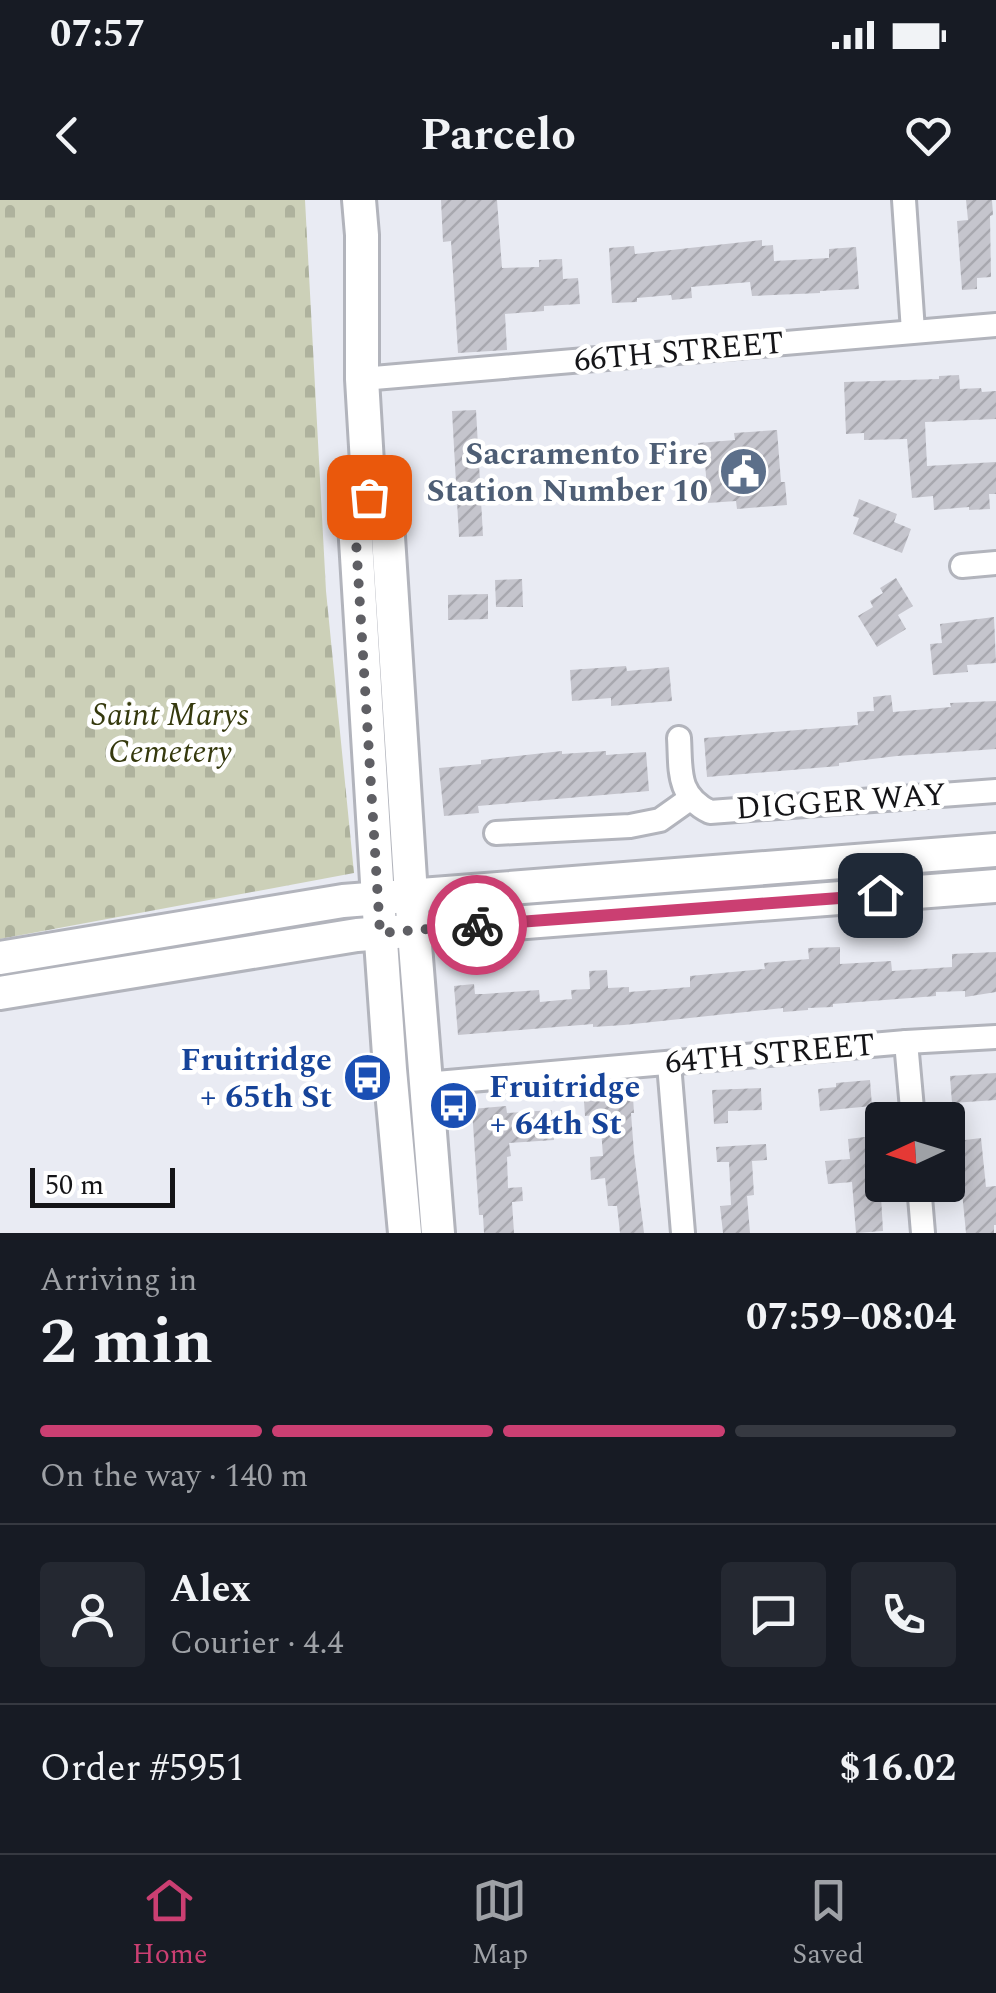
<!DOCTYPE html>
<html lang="en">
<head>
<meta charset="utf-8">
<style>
	body { margin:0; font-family:Spectral,serif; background:#242831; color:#f1f3f6; height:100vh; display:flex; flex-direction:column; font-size:38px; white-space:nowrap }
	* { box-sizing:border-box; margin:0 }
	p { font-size:32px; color:#9ea1a6 }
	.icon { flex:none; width:55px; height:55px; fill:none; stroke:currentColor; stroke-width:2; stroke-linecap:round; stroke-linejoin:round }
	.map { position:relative; height:1033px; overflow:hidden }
	.details { display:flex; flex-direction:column; background:#171b24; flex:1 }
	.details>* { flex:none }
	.needle { width:65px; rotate:266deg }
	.buttons { position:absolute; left:865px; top:902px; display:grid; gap:20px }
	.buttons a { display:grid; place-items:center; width:100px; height:100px; border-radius:10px; background:#171b24; box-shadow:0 5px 25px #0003; font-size:50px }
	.scale { position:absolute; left:30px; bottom:25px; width:145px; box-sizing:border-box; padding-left:10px; border:5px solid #141417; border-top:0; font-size:28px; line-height:35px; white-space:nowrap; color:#141417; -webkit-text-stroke:8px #fff; paint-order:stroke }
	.pin { position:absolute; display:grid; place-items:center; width:85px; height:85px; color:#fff; margin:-42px; border-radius:20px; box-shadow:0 5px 15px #0006 }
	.courier { position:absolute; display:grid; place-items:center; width:100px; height:100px; margin:-50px; border:8px solid #cb3f72; border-radius:50%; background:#fff; color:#222; box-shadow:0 2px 12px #0007 }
	.head em { font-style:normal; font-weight:700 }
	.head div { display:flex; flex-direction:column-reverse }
	.head { display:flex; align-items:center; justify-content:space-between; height:170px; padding:0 40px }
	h1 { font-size:65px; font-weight:700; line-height:75px }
	.bar { display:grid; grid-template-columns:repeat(4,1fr); gap:15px 10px; align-content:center; height:120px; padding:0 40px }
	.bar i { height:12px; border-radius:8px; background:#363941 }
	.bar .on { background:#cb3f72 }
	.bar p { grid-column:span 4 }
	.line { display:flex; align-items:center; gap:25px; padding:0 40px; border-top:2px solid #363941 }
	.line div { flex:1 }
	.round { display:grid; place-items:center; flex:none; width:105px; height:105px; border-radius:10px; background:#242831 }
	.status { display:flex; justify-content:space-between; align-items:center; height:70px; padding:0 50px; background:#171b24; direction:ltr }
	.status svg { height:28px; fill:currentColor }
	header { display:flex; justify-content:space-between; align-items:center; height:130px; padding:0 40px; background:#171b24; font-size:45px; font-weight:700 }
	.tabs { display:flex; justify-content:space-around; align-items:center; height:140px; border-top:2px solid #363941; background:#171b24; font-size:28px; color:#9ea1a6 }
	.tabs a { display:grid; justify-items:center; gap:5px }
	.tabs .on { color:#cb3f72 }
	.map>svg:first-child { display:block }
	.cemetery { fill:url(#cemetery-stones) }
	.building { fill:url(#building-hatch) }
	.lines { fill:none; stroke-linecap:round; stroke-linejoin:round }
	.minor-casing { stroke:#b2b4bc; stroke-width:28 }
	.secondary-casing { stroke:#b2b4bc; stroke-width:38 }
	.minor { stroke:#fff; stroke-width:22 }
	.secondary { stroke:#fff; stroke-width:32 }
	.done { stroke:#5f5f64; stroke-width:10; stroke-dasharray:0 18 }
	.route { stroke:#cb3f72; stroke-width:12 }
	.labels { text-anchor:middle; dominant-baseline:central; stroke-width:9; stroke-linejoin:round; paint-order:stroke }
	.street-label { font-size:32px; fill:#141417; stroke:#fff }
	.service-label { font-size:32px; font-weight:bold; fill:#4e5e75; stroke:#fff; text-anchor:end }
	.park-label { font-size:32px; font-style:italic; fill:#35390d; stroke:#fff }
	.transit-label { font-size:32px; font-weight:bold; fill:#164399; stroke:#fff; text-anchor:end }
</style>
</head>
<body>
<div class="status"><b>07:57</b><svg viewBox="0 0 49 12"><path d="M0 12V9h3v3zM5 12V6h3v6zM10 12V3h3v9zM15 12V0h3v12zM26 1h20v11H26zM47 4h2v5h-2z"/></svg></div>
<header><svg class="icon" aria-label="back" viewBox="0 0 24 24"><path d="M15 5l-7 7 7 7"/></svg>Parcelo<svg class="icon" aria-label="heart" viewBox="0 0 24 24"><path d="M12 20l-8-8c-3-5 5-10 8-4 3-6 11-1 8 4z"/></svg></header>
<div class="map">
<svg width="996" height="1033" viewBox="0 0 996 1033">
	<defs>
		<pattern id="cemetery-stones" width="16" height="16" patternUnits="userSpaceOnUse" patternTransform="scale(2.5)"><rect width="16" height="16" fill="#ccd0b8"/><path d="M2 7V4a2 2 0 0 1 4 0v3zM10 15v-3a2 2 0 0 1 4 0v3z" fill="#aeb29d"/></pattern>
		<pattern id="building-hatch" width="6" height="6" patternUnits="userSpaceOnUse" patternTransform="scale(2.5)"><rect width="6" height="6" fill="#c5c5cd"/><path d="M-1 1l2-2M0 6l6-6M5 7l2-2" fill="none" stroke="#a8a8af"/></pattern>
	</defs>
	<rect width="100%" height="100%" fill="#e9ebf3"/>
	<polygon class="cemetery" points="0,0 305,0 326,391 354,673 0,739"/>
	<g class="building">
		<polygon points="441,0 497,0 502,68 539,67 539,60 562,59 563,79 578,78 580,104 544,106 544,111 505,114 507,150 458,153 451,41 443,42"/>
		<polygon points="966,0 992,0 993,15 990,16 991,77 977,78 977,89 962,90 957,21 968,20"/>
		<polygon points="762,40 762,46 773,45 774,61 829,58 829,49 856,47 859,89 820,91 820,93 752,96 750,82 691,87 692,98 672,100 671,95 637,98 637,102 612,103 609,48 634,46 635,54"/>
		<polygon points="959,175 960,189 981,188 982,192 996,191 996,219 925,222 927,266 996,262 996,294 989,294 990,309 969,310 969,307 934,310 933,296 912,298 907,239 864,240 864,233 846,234 844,182 939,179 939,176"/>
		<polygon points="476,210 483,336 459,337 452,211"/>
		<polygon points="777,230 781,282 785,282 787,305 737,309 736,301 708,303 705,262 699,262 698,243 735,240 734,233"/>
		<polygon points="859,299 897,314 894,322 911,329 902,353 853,334 859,318 853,316"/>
		<polygon points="896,378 913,406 898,415 906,429 877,447 858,416 873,407 870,401 883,393 880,388"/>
		<polygon points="522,379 523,407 496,407 495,380"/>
		<polygon points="488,394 488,419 448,420 448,395"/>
		<polygon points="994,417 996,463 967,465 968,472 933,475 930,444 942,443 940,424"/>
		<polygon points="626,466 627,471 669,467 672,501 611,506 611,498 572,501 570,470"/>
		<polygon points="891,495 893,512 951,507 950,503 996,501 996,549 897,556 839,563 839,566 707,577 704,538 858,525 857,512 874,511 873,497"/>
		<polygon points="562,551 562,554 606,551 606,555 646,552 649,591 478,606 479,613 444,616 439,568 481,564 481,560"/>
		<polygon points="840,747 840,764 891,761 892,771 952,767 952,754 996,752 996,792 965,797 965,791 936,792 936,796 833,804 833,807 808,808 808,810 783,812 783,808 624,825 593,827 593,824 458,835 454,786 474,784 475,794 484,794 539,790 540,802 572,799 571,790 590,789 589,771 607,770 608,788 629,787 629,792 690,787 690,776 765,769 764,763 809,759 808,748"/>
		<polygon points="996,873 996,900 952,903 950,876"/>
		<polygon points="870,880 872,906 820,911 818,889 836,887 836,883"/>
		<polygon points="761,888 762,910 728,911 728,923 714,924 712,890"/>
		<polygon points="633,897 634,913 631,913 634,953 644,1033 620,1033 617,1006 608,1006 605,978 591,980 590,957 603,956 600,915 585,916 584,901"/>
		<polygon points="506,906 507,913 552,910 554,940 509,943 511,956 507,957 508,988 522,987 523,1001 512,1002 514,1033 484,1033 483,1015 479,1015 472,909"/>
		<polygon points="873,936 878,996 881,996 883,1031 856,1033 852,982 828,984 825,961 850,959 848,939"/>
		<polygon points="981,938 986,987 996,986 996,1025 994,1025 994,1033 966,1033 957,941"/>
		<polygon points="766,944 767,960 752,961 754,995 747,996 750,1033 723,1033 720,1006 731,1005 729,962 717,962 716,947"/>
	</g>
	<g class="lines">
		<defs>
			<g id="minor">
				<polyline points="904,0 913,131"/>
				<polyline points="362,179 996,125"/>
				<polyline points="962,366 996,363"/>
				<path d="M 679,538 C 681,570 676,595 710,612 L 996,591"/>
				<polyline points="496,633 630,626 660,620 691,598"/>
				<polyline points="906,842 913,920"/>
				<polyline points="669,864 683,1033"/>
				<polyline points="425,884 906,842 996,837"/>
				<polyline points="919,985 923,1033"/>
			</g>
			<g id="secondary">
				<polyline points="359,0 362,35 362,179 369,297 355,324 378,698 390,869 405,1033"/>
				<polyline points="369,297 387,321 411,695 438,1033"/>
				<polyline points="0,758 343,701 996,650"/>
				<polyline points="0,793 357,735 996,686"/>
			</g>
		</defs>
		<use href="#minor" class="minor-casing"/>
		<use href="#secondary" class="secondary-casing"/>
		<use href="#minor" class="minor"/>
		<use href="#secondary" class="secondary"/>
	</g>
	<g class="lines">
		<polyline class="done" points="369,297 355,324 380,733 477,725"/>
		<polyline class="route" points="477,725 880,695"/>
	</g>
	<defs>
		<symbol id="civic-disc" viewBox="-11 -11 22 22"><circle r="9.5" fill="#5c6f8a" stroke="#fff"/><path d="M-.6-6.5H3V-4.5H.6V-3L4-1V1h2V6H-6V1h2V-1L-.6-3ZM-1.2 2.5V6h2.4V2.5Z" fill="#fff"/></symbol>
		<symbol id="bus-disc" viewBox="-11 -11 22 22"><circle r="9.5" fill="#1a4fb4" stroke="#fff"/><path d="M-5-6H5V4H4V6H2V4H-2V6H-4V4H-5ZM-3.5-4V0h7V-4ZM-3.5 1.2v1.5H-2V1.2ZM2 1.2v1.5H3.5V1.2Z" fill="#fff"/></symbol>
	</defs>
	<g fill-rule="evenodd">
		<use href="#civic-disc" x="716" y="244" width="55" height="55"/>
		<use href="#bus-disc" x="340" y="850" width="55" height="55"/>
		<use href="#bus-disc" x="426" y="878" width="55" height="55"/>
	</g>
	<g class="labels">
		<g class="street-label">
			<text transform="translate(679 152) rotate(-5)">66TH STREET</text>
			<text transform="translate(841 602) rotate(-4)">DIGGER WAY</text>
			<text transform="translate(770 854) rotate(-5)">64TH STREET</text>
		</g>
		<g class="service-label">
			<text x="708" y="254">Sacramento Fire<tspan x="708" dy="37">Station Number 10</tspan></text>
		</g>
		<g class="park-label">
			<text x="170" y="515">Saint Marys<tspan x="170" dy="37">Cemetery</tspan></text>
		</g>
		<g class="transit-label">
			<text x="332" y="860">Fruitridge<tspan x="332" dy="37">+ 65th St</tspan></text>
			<text x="489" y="887" text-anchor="start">Fruitridge<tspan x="489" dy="37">+ 64th St</tspan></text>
		</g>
	</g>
</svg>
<div class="buttons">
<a><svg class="needle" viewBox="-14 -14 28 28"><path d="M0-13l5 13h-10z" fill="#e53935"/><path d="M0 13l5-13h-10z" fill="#9ea1a6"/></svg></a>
</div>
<div class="scale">50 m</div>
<div class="pin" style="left:369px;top:297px;background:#ea580c"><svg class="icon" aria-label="bag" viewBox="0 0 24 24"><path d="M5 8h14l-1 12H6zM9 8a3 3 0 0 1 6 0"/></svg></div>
<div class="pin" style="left:880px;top:695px;background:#1f2937"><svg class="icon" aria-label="home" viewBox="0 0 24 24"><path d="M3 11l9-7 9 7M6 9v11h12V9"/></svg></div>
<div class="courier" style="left:477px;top:725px"><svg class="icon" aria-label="bike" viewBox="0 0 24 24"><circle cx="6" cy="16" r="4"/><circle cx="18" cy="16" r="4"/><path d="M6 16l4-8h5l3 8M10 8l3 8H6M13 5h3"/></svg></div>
</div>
<section class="details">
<div class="head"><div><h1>2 min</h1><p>Arriving in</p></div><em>07:59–08:04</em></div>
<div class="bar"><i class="on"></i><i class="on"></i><i class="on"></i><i></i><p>On the way · 140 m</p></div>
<div class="line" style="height:180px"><a class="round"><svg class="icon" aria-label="person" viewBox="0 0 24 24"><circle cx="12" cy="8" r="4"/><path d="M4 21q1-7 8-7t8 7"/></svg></a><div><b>Alex</b><p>Courier · 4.4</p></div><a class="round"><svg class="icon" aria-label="chat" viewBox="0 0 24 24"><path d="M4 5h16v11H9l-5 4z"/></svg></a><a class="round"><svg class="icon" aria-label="phone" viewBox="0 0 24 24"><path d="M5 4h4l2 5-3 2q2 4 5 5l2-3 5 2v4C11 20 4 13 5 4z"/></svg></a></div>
<div class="line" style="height:130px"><div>Order #5951</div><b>$16.02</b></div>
</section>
<nav class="tabs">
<a class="on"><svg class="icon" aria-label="home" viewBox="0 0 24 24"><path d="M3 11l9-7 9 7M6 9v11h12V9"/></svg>Home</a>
<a><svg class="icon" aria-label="map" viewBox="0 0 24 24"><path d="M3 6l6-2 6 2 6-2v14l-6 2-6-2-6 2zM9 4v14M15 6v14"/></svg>Map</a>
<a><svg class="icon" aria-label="saved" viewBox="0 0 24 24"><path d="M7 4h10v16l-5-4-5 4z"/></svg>Saved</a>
</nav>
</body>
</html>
